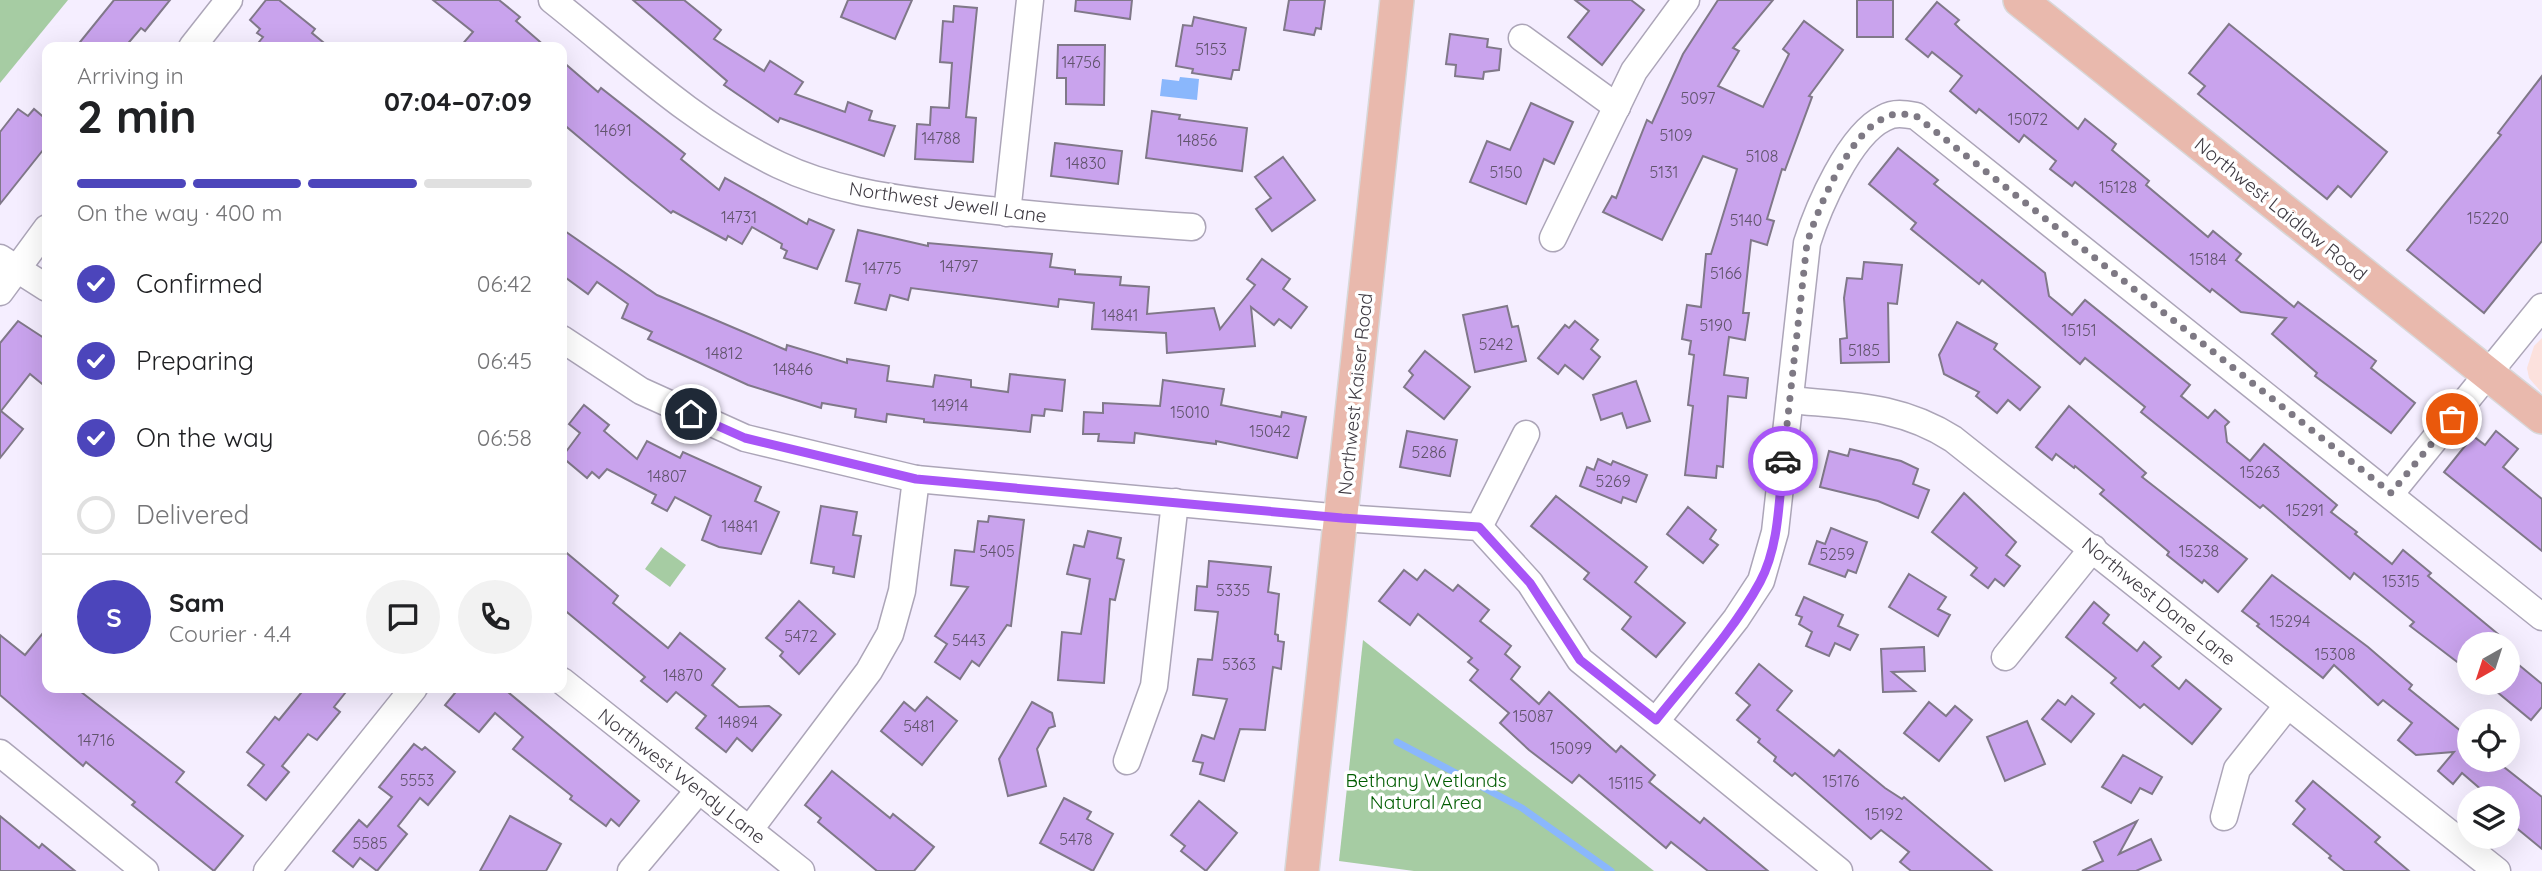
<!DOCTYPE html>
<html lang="en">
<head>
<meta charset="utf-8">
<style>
	body { margin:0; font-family:Quicksand,sans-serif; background:#f2f2f2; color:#202124; height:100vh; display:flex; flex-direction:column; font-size:26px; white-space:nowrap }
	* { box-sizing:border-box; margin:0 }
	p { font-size:23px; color:#757577 }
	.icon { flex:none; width:38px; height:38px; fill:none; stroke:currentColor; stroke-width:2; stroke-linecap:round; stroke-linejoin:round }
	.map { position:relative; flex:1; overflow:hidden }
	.panel { position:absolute; left:42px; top:42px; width:525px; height:651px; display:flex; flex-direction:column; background:#fff; border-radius:14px; box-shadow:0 7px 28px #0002 }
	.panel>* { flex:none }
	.needle { width:46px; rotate:219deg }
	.fabs { position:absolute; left:2457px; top:632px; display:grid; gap:14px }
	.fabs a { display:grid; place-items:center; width:63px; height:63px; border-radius:50%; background:#fff; box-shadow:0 7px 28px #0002; font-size:35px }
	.pin { position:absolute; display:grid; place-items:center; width:60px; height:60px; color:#fff; margin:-30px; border:4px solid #fff; border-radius:50%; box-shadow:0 2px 7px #0007 }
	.courier { position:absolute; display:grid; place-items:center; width:70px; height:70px; margin:-35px; border:5px solid #a855f7; border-radius:50%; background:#fff; color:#222; box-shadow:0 2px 9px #0007 }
	.summary em { font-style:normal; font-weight:700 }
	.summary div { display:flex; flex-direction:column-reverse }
	.summary { display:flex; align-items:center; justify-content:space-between; height:119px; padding:0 35px }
	h1 { font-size:46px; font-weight:700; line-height:52px }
	.bar { display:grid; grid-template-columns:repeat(4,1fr); gap:10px 7px; align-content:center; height:84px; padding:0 35px }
	.bar i { height:9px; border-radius:5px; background:#e0e0e0 }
	.bar .on { background:#4c45bb }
	.bar p { grid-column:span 4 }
	.line { display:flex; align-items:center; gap:18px; padding:0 35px; border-top:2px solid #e0e0e0 }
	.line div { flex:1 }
	.round { display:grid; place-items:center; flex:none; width:74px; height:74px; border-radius:37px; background:#f2f2f2 }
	ol { padding:0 35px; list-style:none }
	li { display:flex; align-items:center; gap:21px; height:77px }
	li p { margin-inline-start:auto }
	li .icon { padding:7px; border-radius:50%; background:#4c45bb; color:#fff; stroke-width:4 }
	li:last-child { color:#757577 }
	li i { width:38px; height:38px; border:4px solid #e0e0e0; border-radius:50% }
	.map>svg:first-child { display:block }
	.commercial { fill:#fce1dd }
	.green { fill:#a6cca3 }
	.water { fill:#8ab7fc }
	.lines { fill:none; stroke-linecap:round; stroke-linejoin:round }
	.stream { stroke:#8ab7fc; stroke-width:7 }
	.building { fill:#c9a3ed; stroke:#807889; stroke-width:2 }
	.minor-casing { stroke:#aca5b8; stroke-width:29 }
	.major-casing { stroke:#d8d8d9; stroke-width:36 }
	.minor { stroke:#fff; stroke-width:26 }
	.major { stroke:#e9b9ad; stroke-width:33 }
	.done { stroke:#7e7984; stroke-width:7; stroke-dasharray:0 12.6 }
	.route { stroke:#a855f7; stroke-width:9 }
	.labels { text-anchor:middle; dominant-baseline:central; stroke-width:7; stroke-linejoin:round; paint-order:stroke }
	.number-label { font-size:16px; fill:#61546d }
	.street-label { font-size:19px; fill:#3e3a42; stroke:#fff }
	.park-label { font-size:19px; fill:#005c00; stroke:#fff }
</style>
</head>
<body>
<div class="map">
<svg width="2542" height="871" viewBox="0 0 2542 871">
	<rect width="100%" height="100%" fill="#f5eeff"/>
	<polygon class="commercial" points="2542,338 2542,393 2529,378 2527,368 2534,346"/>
	<g class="green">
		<polygon points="0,0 68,0 0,83"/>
		<polygon points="661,547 686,565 670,587 645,569"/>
		<polygon points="1363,640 1654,871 1414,871 1339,861"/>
	</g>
	<polygon class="water" points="1180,77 1199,79 1197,100 1160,96 1162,79 1179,81"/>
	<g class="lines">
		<polyline class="stream" points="1397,742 1522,808 1611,871"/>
	</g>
	<g class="building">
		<polygon points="114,0 170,0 145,31 141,28 125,47 76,47"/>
		<polygon points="266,0 279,0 315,29 312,33 329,47 255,47 263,37 257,33 260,29 250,20"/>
		<polygon points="433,0 499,0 520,17 516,21 546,47 460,47 473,32"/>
		<polygon points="633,0 684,0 721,30 714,39 764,71 770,61 803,82 795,94 845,112 848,102 872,111 869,120 895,126 884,156 780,118 778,122 724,85 727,81"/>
		<polygon points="848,0 912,0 895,39 841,17"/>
		<polygon points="1076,0 1132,0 1130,19 1075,11"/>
		<polygon points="1289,0 1325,0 1321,29 1316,28 1314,35 1284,30"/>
		<polygon points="1575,0 1631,0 1644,10 1602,65 1568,37 1589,11"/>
		<polygon points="1718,0 1773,0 1733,48 1739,51 1718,86 1763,107 1789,54 1783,49 1804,21 1843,50 1809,96 1812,97 1785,170 1782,169 1767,219 1774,221 1767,245 1751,240 1743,313 1749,313 1745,340 1729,337 1724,375 1748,378 1746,398 1728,396 1723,467 1717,466 1716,478 1685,475 1693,406 1688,405 1694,355 1689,354 1691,341 1682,339 1687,305 1701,307 1706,254 1711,254 1737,169 1703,156 1662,240 1603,212 1612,196 1616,198 1647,120 1652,123 1683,54"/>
		<rect x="1857" y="0" width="36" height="37"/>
		<polygon points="1937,2 1959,20 1955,24 1960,29 2078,129 2085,119 2116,144 2112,150 2149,181 2146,185 2208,237 2213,231 2241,254 2236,260 2294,307 2298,302 2376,361 2371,368 2415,403 2391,433 2315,376 2317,373 2272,334 2286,318 2241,312 2212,289 2210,292 2075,182 2072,186 2050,169 2056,161 2024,135 2019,142 1979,109 1976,113 1950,91 1962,76 1932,52 1928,57 1906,39"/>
		<polygon points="954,6 977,8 966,117 976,118 973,162 915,159 917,124 930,125 931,107 949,108 952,63 940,62 943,21 953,22"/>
		<polygon points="1194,17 1246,28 1239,70 1233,70 1231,79 1192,73 1193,69 1176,66 1183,25 1192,26"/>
		<polygon points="2229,24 2387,152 2351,197 2338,186 2327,199 2198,94 2205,86 2189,73"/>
		<polygon points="1450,34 1488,39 1487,47 1501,49 1499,70 1484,72 1483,79 1455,76 1456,65 1446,64"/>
		<polygon points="1058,45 1105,45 1104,105 1066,104 1066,78 1057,78"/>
		<polygon points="562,61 598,92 601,88 685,154 681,159 719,190 725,178 807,224 809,219 834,230 817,269 784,258 787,251 781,248 782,244 752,227 742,244 728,236 726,240 673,211 671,213 631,181 562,123"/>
		<polygon points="2542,76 2542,241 2484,313 2407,250 2501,135 2498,133"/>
		<polygon points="1531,103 1573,122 1554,164 1544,159 1526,204 1470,182 1487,141 1510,150"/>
		<polygon points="18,109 28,116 34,109 47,120 47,145 0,204 0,132"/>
		<polygon points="1152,111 1180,115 1179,119 1247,128 1242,171 1146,158"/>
		<polygon points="1055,143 1122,151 1118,184 1051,176"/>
		<polygon points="1898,148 1938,180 1934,184 2045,273 2049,296 2072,315 2085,300 2190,385 2181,396 2208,418 2215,410 2229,422 2225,426 2227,442 2250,461 2264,444 2337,505 2331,512 2357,532 2355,534 2392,564 2403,550 2431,573 2428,576 2510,644 2469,644 2469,671 2410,626 2414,622 2354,573 2350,579 2263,505 2260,508 2141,412 2145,407 2085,358 2080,364 1982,280 1979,284 1911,229 1916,223 1869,184"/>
		<polygon points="1283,157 1315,200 1272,231 1256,209 1271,198 1255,177"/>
		<polygon points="562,229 657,295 786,350 787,345 847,363 847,359 889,366 887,381 933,387 935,375 971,380 971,387 1008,392 1010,374 1065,380 1062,411 1045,409 1044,416 1032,415 1030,432 924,422 924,419 887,414 886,422 855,417 856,409 822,403 821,408 748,385 648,339 652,332 622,318 628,304 597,282 588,294 562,275"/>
		<polygon points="858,230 928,246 928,243 1052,254 1050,267 1075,270 1075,274 1121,277 1120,285 1149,287 1147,314 1214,308 1220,329 1255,285 1247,279 1262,259 1290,279 1283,289 1307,307 1291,328 1279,319 1274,325 1251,307 1255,346 1167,353 1166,333 1092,329 1094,303 1059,299 1058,307 911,288 908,300 890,295 886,310 855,303 860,284 846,281"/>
		<polygon points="1864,262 1902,265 1897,304 1888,303 1889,362 1841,363 1840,339 1847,338 1844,298 1847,278 1862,279"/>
		<polygon points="1507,306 1512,327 1518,326 1526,361 1475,372 1463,315"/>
		<polygon points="18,321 47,340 47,388 30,374 1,411 23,429 0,458 0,343"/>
		<polygon points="1575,321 1598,340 1591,349 1600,357 1583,379 1565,365 1558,374 1538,358 1565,325 1569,328"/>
		<polygon points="1957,322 1997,344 1994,349 2040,387 2020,410 2008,400 1997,413 1976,396 1979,392 1944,374 1939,355"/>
		<polygon points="1425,351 1470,387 1444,419 1404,387 1413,375 1409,371"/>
		<polygon points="1163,380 1224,389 1221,405 1281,417 1282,412 1306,417 1297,458 1216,441 1216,444 1135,433 1134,443 1098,441 1099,434 1083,434 1084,412 1103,413 1103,403 1160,406"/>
		<polygon points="1636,381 1650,421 1627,428 1622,413 1601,420 1593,395"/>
		<polygon points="584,405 609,425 604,431 637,459 647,441 680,458 683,452 761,487 755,501 779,512 761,554 719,547 702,540 711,516 675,497 667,511 652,503 656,495 607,469 599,478 592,472 587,478 562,457 580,433 569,424"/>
		<polygon points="2069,406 2146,473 2142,477 2247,559 2218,592 2204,580 2202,583 2167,555 2169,552 2100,494 2104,490 2075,466 2074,468 2056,454 2052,460 2036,447"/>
		<polygon points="1407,431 1457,440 1450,476 1400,467"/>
		<polygon points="2496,431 2518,449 2503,467 2542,499 2542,551 2444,472 2473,436 2485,445"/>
		<polygon points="1850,449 1901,461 1918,469 1913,484 1929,490 1918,518 1878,501 1820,487 1829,451 1848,456"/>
		<polygon points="1598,459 1611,465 1613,461 1647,475 1636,502 1623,497 1621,503 1580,486 1587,467 1594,470"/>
		<polygon points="1964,493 2016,542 2006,555 2020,566 2004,586 1995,579 1988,588 1971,575 1977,568 1932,532"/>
		<polygon points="1556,496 1647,567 1635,582 1685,623 1656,657 1622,629 1631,617 1584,579 1589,573 1531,526"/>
		<polygon points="821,506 857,512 853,535 861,536 854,577 833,573 834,567 811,563"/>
		<polygon points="1688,507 1716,530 1710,539 1718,545 1703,563 1667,534"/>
		<polygon points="989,516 1024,520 1011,626 1007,625 979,666 972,661 960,679 935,662 947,644 935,636 968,587 951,585 955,550 974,552 978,521 988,522"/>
		<polygon points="1831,528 1867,542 1856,573 1848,570 1845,577 1809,564 1817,541 1825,544"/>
		<polygon points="1088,531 1121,538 1117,558 1124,560 1115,600 1110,599 1104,683 1058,680 1062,632 1081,634 1090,579 1067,574 1074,545 1084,547"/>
		<polygon points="562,549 618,596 613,603 668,648 680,633 725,669 712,685 739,707 769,706 781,715 752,751 737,738 726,752 696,728 706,716 676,692 667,702 641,681 645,677 562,608"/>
		<polygon points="1209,561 1271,567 1268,592 1279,594 1275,634 1278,635 1278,641 1284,642 1281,669 1273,667 1265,730 1240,729 1224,781 1200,774 1203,763 1193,761 1202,735 1214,739 1227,699 1193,695 1198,659 1212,660 1218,612 1195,610 1197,586 1207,587"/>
		<polygon points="1404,570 1417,580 1425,570 1453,591 1458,585 1489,610 1480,621 1511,646 1505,654 1520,667 1511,679 1539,704 1549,692 1616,752 1621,746 1655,775 1649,782 1700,823 1704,818 1768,871 1708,871 1671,842 1666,848 1579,775 1572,783 1529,750 1500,723 1509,713 1470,680 1478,670 1468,662 1472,658 1418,614 1410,625 1379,601"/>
		<polygon points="1909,574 1946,597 1938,609 1950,615 1938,636 1889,607"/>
		<polygon points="2272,575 2368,647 2412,685 2409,689 2467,736 2469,733 2469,760 2495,760 2542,797 2542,849 2508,821 2508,798 2491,798 2462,773 2453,784 2438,771 2454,752 2416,755 2398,740 2412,723 2383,700 2378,705 2334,665 2323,678 2257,626 2259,624 2242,611"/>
		<polygon points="1804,597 1843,615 1838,626 1858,635 1850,650 1835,643 1829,656 1806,646 1812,632 1799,624 1802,617 1796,615"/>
		<polygon points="799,601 835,634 799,674 780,656 783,652 766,638"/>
		<polygon points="2094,602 2109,615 2103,623 2137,651 2144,642 2161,657 2152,666 2179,689 2186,680 2221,709 2192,744 2144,704 2140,708 2111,683 2116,678 2066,637"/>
		<polygon points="47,628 47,688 76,688 184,772 176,782 243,836 214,871 132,805 135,802 86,762 83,766 0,695 0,635 25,655"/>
		<polygon points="1924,647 1925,671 1892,672 1915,691 1883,692 1881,649"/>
		<polygon points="2508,656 2542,684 2542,707 2531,720 2485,682 2508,682"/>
		<polygon points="1759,664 1792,691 1777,710 1834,756 1839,750 1885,788 1902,799 1904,797 1992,871 1911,871 1900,862 1909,852 1881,830 1871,839 1795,773 1792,776 1774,761 1776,757 1758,742 1760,739 1737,720 1750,705 1736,693"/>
		<polygon points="305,688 349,688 334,707 340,712 317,740 308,734 282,766 289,772 266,800 248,785 264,765 247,752 275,717 279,720"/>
		<polygon points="459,688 503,688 639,801 619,826 611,819 606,826 570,799 572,796 513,749 523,737 495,713 479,732 445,705"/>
		<polygon points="2072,696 2094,714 2071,742 2042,719 2058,700 2065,705"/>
		<polygon points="927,697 957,721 922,765 881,731 904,702 915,711"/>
		<polygon points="1032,702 1052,713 1055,726 1049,728 1037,749 1046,786 1008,796 999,759"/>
		<polygon points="1929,702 1946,716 1955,706 1972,720 1939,761 1904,733"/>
		<polygon points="2027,721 2045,764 2005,781 1987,737"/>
		<polygon points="414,744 422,750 425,747 455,772 428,805 420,798 398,826 407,834 377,871 360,858 353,867 333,851 359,820 367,827 392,797 379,787"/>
		<polygon points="2123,755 2162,777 2152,794 2140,788 2131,803 2102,787"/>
		<polygon points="832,771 890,818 893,814 934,847 914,871 877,871 818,822 821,818 805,805"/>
		<polygon points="2313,781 2380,837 2375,842 2409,871 2345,871 2329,858 2331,856 2293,824 2305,809 2296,801"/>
		<polygon points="1064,798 1091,812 1087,819 1113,834 1093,871 1040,843"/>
		<polygon points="1199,801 1237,833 1206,871 1181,851 1185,846 1171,835"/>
		<polygon points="0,816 39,848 42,844 75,871 0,871"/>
		<polygon points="510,816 561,844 546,871 480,871"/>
		<polygon points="2137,821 2119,854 2151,839 2161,860 2136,871 2082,871 2103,861 2094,842"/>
	</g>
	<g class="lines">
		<defs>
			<g id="minor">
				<path d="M 552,0 C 624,57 695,125 779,165 C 829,189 884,197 938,204 C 1022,215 1107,221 1192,227"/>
				<polyline points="1522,38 1617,107"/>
				<polyline points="192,47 229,0"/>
				<polyline points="1007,213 1030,0"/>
				<polyline points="1553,238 1634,71 1686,0"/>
				<polyline points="0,258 47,288"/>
				<polyline points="0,292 47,228"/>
				<polyline points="562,339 641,391 745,438 916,479 1342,518 1479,527 1530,583 1580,660 1839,871"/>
				<path d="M 1790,400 C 1850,406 1900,405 1953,439 L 2497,871"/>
				<polyline points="2391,493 2542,307"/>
				<polyline points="1479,527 1526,434"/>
				<polyline points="2005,657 2093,548"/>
				<polyline points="562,681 801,871"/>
				<path d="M 1656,721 L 1736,619 L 1761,581 L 1775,532 L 1807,243 C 1818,208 1849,135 1884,118 C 1894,112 1905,114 1916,116 L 2542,617"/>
				<polyline points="0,753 145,871"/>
				<polyline points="1127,761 1154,686 1175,502"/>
				<polyline points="2224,817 2237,769 2287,706"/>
				<polyline points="750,829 869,671 890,634 902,591 916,479"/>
				<polyline points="267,871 414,688"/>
				<polyline points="631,871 699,790"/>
			</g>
			<g id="major">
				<polyline points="2020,0 2542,417"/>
				<polyline points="1302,871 1397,0"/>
			</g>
		</defs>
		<use href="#minor" class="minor-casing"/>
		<use href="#major" class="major-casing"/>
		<use href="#minor" class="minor"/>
		<use href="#major" class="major"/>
	</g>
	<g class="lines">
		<path class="done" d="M 1783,461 L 1807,243 C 1818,208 1849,134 1884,118 C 1894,112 1905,114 1916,116 L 2391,493 L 2452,419"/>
		<path class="route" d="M 691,414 L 745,438 L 916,479 L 1342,518 L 1479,527 L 1530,583 L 1580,660 L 1656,720 C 1691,676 1733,632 1760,582 C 1779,547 1779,500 1783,461"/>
	</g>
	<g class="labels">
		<g class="number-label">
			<text x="1211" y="49">5153</text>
			<text x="1081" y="62">14756</text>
			<text x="1698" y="98">5097</text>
			<text x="2028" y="119">15072</text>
			<text x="613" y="130">14691</text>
			<text x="1676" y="135">5109</text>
			<text x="941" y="138">14788</text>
			<text x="1197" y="140">14856</text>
			<text x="1762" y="156">5108</text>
			<text x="1086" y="163">14830</text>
			<text x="1506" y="172">5150</text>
			<text x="1664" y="172">5131</text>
			<text x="2118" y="187">15128</text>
			<text x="739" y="217">14731</text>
			<text x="2488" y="218">15220</text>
			<text x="1746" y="220">5140</text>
			<text x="2208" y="259">15184</text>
			<text x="959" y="266">14797</text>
			<text x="882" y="268">14775</text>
			<text x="1726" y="273">5166</text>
			<text x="1120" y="315">14841</text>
			<text x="1716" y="325">5190</text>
			<text x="2079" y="330">15151</text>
			<text x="1496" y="344">5242</text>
			<text x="1864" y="350">5185</text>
			<text x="724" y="353">14812</text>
			<text x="793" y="369">14846</text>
			<text x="950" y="405">14914</text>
			<text x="1190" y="412">15010</text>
			<text x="1270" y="431">15042</text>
			<text x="1429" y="452">5286</text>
			<text x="2260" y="472">15263</text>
			<text x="667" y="476">14807</text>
			<text x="1613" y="481">5269</text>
			<text x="2305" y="510">15291</text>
			<text x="740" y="526">14841</text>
			<text x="997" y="551">5405</text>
			<text x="2199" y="551">15238</text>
			<text x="1837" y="554">5259</text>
			<text x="2401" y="581">15315</text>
			<text x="1233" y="590">5335</text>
			<text x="2290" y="621">15294</text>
			<text x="801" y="636">5472</text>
			<text x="969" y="640">5443</text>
			<text x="2335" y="654">15308</text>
			<text x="1239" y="664">5363</text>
			<text x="683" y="675">14870</text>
			<text x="1533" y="716">15087</text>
			<text x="738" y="722">14894</text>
			<text x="919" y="726">5481</text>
			<text x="96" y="740">14716</text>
			<text x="1571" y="748">15099</text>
			<text x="417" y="780">5553</text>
			<text x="1841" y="781">15176</text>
			<text x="1626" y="783">15115</text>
			<text x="1884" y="814">15192</text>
			<text x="1076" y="839">5478</text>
			<text x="370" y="843">5585</text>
		</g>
		<g class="street-label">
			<text transform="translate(948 202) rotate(8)">Northwest Jewell Lane</text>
			<text transform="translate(2281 209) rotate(39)">Northwest Laidlaw Road</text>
			<text transform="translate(1355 394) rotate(-84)">Northwest Kaiser Road</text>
			<text transform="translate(2159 601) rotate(39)">Northwest Dane Lane</text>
			<text transform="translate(682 776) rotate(38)">Northwest Wendy Lane</text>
		</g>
		<g class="park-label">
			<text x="1426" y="780">Bethany Wetlands<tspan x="1426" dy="22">Natural Area</tspan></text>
		</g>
	</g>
</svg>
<div class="fabs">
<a><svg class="needle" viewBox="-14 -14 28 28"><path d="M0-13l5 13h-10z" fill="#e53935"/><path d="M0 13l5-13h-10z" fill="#757577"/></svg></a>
<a><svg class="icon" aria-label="locate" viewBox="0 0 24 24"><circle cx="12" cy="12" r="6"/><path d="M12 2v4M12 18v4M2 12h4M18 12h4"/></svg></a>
<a><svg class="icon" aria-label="layers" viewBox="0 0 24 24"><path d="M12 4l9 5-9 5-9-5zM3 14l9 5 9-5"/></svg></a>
</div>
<div class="pin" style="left:2452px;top:419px;background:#ea580c"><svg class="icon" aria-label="bag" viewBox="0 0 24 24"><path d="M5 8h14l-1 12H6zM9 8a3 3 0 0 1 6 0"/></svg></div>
<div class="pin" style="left:691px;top:414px;background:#1f2937"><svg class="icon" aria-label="home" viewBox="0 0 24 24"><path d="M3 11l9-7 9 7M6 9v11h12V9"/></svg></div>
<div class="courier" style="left:1783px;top:461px"><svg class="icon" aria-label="car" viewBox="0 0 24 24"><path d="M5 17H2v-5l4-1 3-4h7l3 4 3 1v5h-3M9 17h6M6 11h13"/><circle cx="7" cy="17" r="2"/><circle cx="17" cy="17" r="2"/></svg></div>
<section class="panel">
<div class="summary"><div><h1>2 min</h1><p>Arriving in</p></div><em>07:04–07:09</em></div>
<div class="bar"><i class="on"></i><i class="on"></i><i class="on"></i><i></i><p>On the way · 400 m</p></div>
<ol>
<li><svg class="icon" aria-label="check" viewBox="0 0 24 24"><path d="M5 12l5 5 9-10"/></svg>Confirmed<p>06:42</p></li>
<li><svg class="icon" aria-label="check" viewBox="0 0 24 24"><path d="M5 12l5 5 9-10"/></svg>Preparing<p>06:45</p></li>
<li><svg class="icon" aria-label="check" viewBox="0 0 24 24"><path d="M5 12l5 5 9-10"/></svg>On the way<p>06:58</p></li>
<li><i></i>Delivered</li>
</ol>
<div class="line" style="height:126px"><b class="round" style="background:#4c45bb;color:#fff">S</b><div><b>Sam</b><p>Courier · 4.4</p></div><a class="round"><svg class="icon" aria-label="chat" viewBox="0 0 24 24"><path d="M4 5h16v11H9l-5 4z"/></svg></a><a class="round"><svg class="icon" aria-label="phone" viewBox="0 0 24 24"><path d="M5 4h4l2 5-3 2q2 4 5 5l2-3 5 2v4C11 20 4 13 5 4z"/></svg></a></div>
</section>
</div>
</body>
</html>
